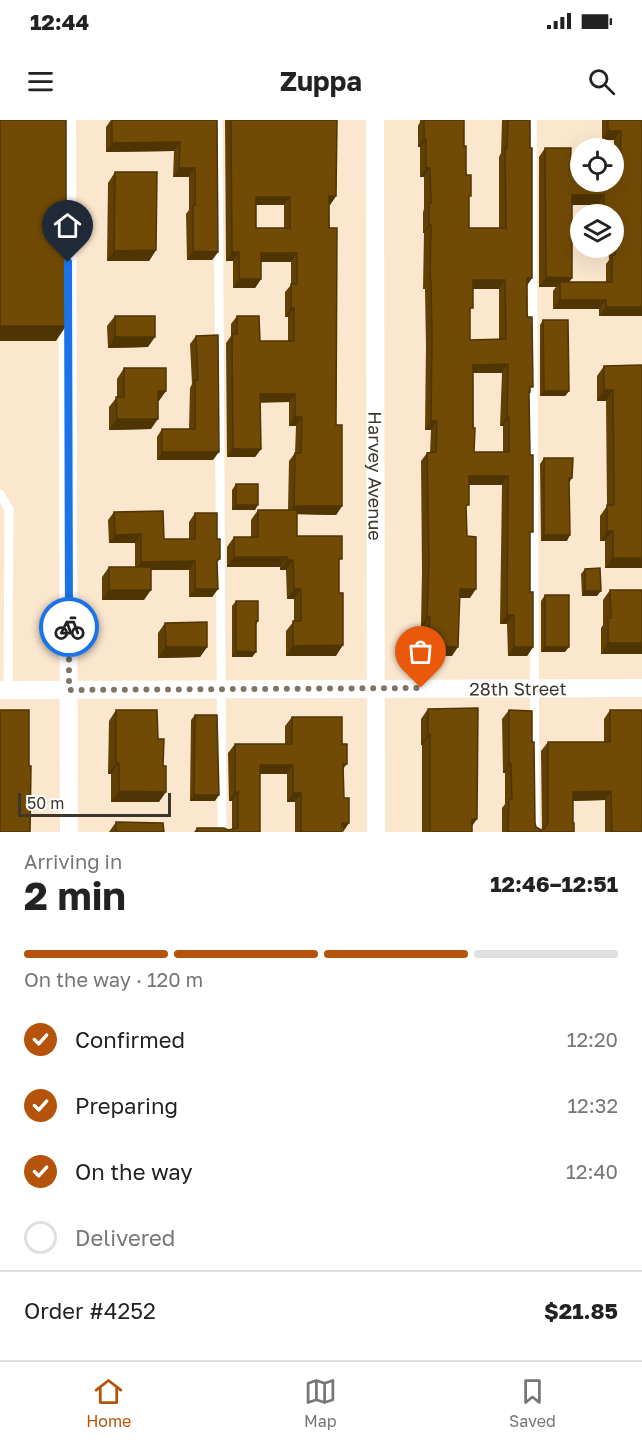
<!DOCTYPE html>
<html lang="en">
<head>
<meta charset="utf-8">
<style>
	body { margin:0; font-family:"Golos Text",sans-serif; background:#f6f6f6; color:#222; height:100vh; display:flex; flex-direction:column; font-size:22px; white-space:nowrap }
	* { box-sizing:border-box; margin:0 }
	p { font-size:20px; color:#767676 }
	.icon { flex:none; width:33px; height:33px; fill:none; stroke:currentColor; stroke-width:2; stroke-linecap:round; stroke-linejoin:round }
	.map { position:relative; height:712px; overflow:hidden }
	.sheet { display:flex; flex-direction:column; background:#fff; flex:1 }
	.sheet>* { flex:none }
	.tools { position:absolute; left:570px; top:18px; display:grid; gap:12px }
	.tools a { display:grid; place-items:center; width:54px; height:54px; border-radius:50%; background:#fff; box-shadow:0 6px 24px #0002; font-size:30px }
	.scale { position:absolute; left:18px; bottom:15px; width:153px; box-sizing:border-box; padding-left:6px; border:3px solid #3d362c; border-top:0; font-size:16px; line-height:21px; white-space:nowrap; color:#3d362c; -webkit-text-stroke:4px #fff; paint-order:stroke }
	.pin { position:absolute; display:grid; place-items:center; width:51px; height:51px; color:#fff; margin:-62px -26px; border-radius:50% 50% 50% 0; rotate:-45deg; box-shadow:0 0 6px #0007 }
	.pin .icon { rotate:45deg }
	.courier { position:absolute; display:grid; place-items:center; width:60px; height:60px; margin:-30px; border:4px solid #1a73e8; border-radius:50%; background:#fff; color:#222; box-shadow:0 2px 8px #0007 }
	.summary em { font-style:normal; font-weight:700 }
	.summary div { display:flex; flex-direction:column-reverse }
	.summary { display:flex; align-items:center; justify-content:space-between; height:102px; padding:0 24px }
	h1 { font-size:39px; font-weight:700; line-height:45px }
	.bar { display:grid; grid-template-columns:repeat(4,1fr); gap:9px 6px; align-content:center; height:72px; padding:0 24px }
	.bar i { height:8px; border-radius:4px; background:#e0e0e0 }
	.bar .active { background:#b45309 }
	.bar p { grid-column:span 4 }
	.line { display:flex; align-items:center; gap:15px; padding:0 24px; border-top:2px solid #e0e0e0 }
	.line div { flex:1 }
	ol { padding:0 24px; list-style:none }
	li { display:flex; align-items:center; gap:18px; height:66px }
	li p { margin-inline-start:auto }
	li .icon { padding:6px; border-radius:50%; background:#b45309; color:#fff; stroke-width:4 }
	li:last-child { color:#767676 }
	li i { width:33px; height:33px; border:3px solid #e0e0e0; border-radius:50% }
	.status { display:flex; justify-content:space-between; align-items:center; height:42px; padding:0 30px; background:#fff; direction:ltr }
	.status svg { height:16px; fill:currentColor }
	header { display:flex; justify-content:space-between; align-items:center; height:78px; padding:0 24px; background:#fff; font-size:27px; font-weight:700 }
	.tab-bar { display:flex; justify-content:space-around; align-items:center; height:84px; border-top:2px solid #e0e0e0; background:#fff; font-size:16px; color:#767676 }
	.tab-bar a { display:grid; justify-items:center; gap:3px }
	.tab-bar .active { color:#b45309 }
	.map>svg:first-child { display:block }
	.lines { fill:none; stroke-linecap:round; stroke-linejoin:round }
	.lane { stroke:#fff; stroke-width:9 }
	.street { stroke:#fff; stroke-width:18 }
	.wall { fill:#614005; fill-rule:evenodd }
	.shaded-wall { fill:#4f3404 }
	.building { fill:#714b06; stroke:#4f3404; stroke-width:1.5; fill-rule:evenodd }
	.done { stroke:#807465; stroke-width:6; stroke-dasharray:0 10.8 }
	.route { stroke:#1a73e8; stroke-width:8 }
	.labels { text-anchor:middle; dominant-baseline:central; stroke-width:6; stroke-linejoin:round; paint-order:stroke }
	.street-label { font-size:18px; fill:#3d362c; stroke:#fff }
</style>
</head>
<body>
<div class="status"><b>12:44</b><svg viewBox="0 0 49 12"><path d="M0 12V9h3v3zM5 12V6h3v6zM10 12V3h3v9zM15 12V0h3v12zM26 1h20v11H26zM47 4h2v5h-2z"/></svg></div>
<header><svg class="icon" aria-label="menu" viewBox="0 0 24 24"><path d="M4 6h16M4 12h16M4 18h16"/></svg>Zuppa<svg class="icon" aria-label="search" viewBox="0 0 24 24"><circle cx="10" cy="10" r="6"/><path d="M15 15l6 6"/></svg></header>
<div class="map">
<svg width="642" height="712" viewBox="0 0 642 712">
	<rect width="100%" height="100%" fill="#fbe7ce"/>
	<g class="lines">
		<g class="lane">
			<polyline points="218,0 222,712"/>
			<polyline points="532,0 535,712"/>
			<polyline points="0,374 9,389 8,570"/>
		</g>
		<g class="street">
			<polyline points="67,0 69,712"/>
			<path id="s1" d="M 375,0 L 376,712"/>
			<path id="s2" d="M 0,570 L 642,568"/>
		</g>
	</g>
	<g class="wall">
		<polygon points="111,0 217,0 218,132 212,140 187,140 186,94 189,90 189,57 173,57 174,31 106,32 106,7"/>
		<path d="M 225,0 L 337,0 L 336,76 L 330,85 L 329,85 L 336,305 L 342,386 L 336,395 L 297,394 L 297,416 L 339,443 L 336,536 L 286,536 L 286,511 L 294,501 L 294,479 L 287,479 L 286,450 L 280,450 L 280,447 L 227,447 L 227,427 L 234,417 L 251,417 L 251,400 L 258,390 L 288,390 L 289,341 L 295,333 L 296,306 L 289,306 L 289,282 L 261,282 L 261,329 L 255,337 L 227,337 L 226,223 L 231,216 L 231,204 L 237,196 L 260,221 L 288,221 L 288,197 L 285,197 L 285,172 L 291,165 L 291,142 L 261,142 L 261,159 L 255,168 L 233,168 L 233,141 L 226,141 ZM 256,85 L 284,85 L 284,108 L 256,108 Z"/>
		<path d="M 420,0 L 464,0 L 464,26 L 469,79 L 469,108 L 499,108 L 499,37 L 501,33 L 502,0 L 530,0 L 532,158 L 527,165 L 530,271 L 529,274 L 530,416 L 530,472 L 533,527 L 527,536 L 508,536 L 507,504 L 500,504 L 502,365 L 469,365 L 466,389 L 470,478 L 459,478 L 452,536 L 422,535 L 423,506 L 421,506 L 422,450 L 421,341 L 427,333 L 430,333 L 431,310 L 425,310 L 426,226 L 425,169 L 423,169 L 424,113 L 423,113 L 423,92 L 424,89 L 424,57 L 420,57 L 420,27 L 418,27 L 418,6 L 420,2 ZM 473,169 L 499,169 L 499,219 L 470,220 L 470,193 ZM 473,253 L 502,253 L 500,306 L 503,306 L 503,332 L 474,332 Z"/>
		<path d="M 602,0 L 642,0 L 642,196 L 599,196 L 599,189 L 553,189 L 553,171 L 556,167 L 539,167 L 539,37 L 545,28 L 570,51 L 614,62 L 614,20 L 602,20 ZM 572,85 L 598,85 L 598,94 L 614,94 L 614,128 L 608,128 L 609,140 L 606,144 L 606,162 L 569,162 Z"/>
		<polygon points="115,52 156,130 149,141 107,141 108,63"/>
		<polygon points="115,196 148,227 108,228 107,206"/>
		<polygon points="543,200 569,271 565,276 540,276 540,205"/>
		<polygon points="196,216 213,340 157,340 157,317 162,309 189,309 190,268 192,264 190,224"/>
		<polygon points="642,245 642,448 605,448 605,421 600,421 600,396 607,386 606,281 597,281 597,256 604,246"/>
		<polygon points="124,248 159,281 158,281 151,309 109,310 109,287 117,277 117,259"/>
		<polygon points="544,338 572,358 569,363 567,421 541,421 540,344"/>
		<polygon points="236,364 255,390 232,390 232,370"/>
		<polygon points="114,392 164,419 189,419 189,402 195,393 217,419 220,439 217,442 218,469 212,477 189,477 189,450 151,450 144,480 102,480 102,457 109,447 135,447 135,423 109,423 108,400"/>
		<polygon points="585,449 597,476 582,476 581,454"/>
		<polygon points="610,470 642,534 601,534 601,508 603,505 603,480"/>
		<polygon points="545,475 565,532 541,532 541,481"/>
		<polygon points="236,481 258,501 256,505 256,532 252,537 232,537 232,486"/>
		<polygon points="165,503 207,527 200,537 158,538 158,513"/>
		<polygon points="428,589 472,707 472,712 422,712 422,625 421,625 421,599"/>
		<polygon points="116,590 158,619 163,646 159,682 111,682 111,654 108,654 109,601"/>
		<polygon points="509,590 532,622 535,703 536,707 541,710 542,709 541,631 548,622 604,622 604,599 610,590 642,712 605,712 605,680 573,681 573,703 574,712 502,712 502,688 505,684 505,653 503,653 502,599"/>
		<polygon points="195,595 215,681 190,681 191,600"/>
		<polygon points="292,597 342,624 347,644 343,649 342,712 295,712 295,682 287,682 287,654 260,654 260,712 194,712 197,708 228,710 232,709 232,681 229,681 228,633 235,624 285,624 285,606"/>
		<polygon points="116,702 164,712 109,712"/>
	</g>
	<g class="shaded-wall">
		<polygon points="608,11 621,11 614,20 602,20"/>
		<polygon points="424,19 426,19 420,27 418,27"/>
		<polygon points="180,22 174,31 106,32 112,23"/>
		<polygon points="179,48 195,48 189,57 173,57"/>
		<polygon points="426,48 430,48 424,57 420,57"/>
		<polygon points="572,75 604,75 598,85 565,85"/>
		<polygon points="329,76 336,76 330,85 322,85"/>
		<polygon points="256,77 290,77 284,85 250,85"/>
		<polygon points="429,105 431,105 424,113 423,113"/>
		<polygon points="156,130 149,141 107,141 114,131"/>
		<polygon points="193,131 218,132 212,140 187,140"/>
		<polygon points="232,132 239,132 233,141 226,141"/>
		<polygon points="261,133 297,133 291,142 255,142"/>
		<polygon points="546,157 572,158 566,167 560,162 556,167 539,167"/>
		<polygon points="527,158 532,158 526,167"/>
		<polygon points="239,159 261,159 255,168 233,168"/>
		<polygon points="473,160 505,160 499,169 467,169"/>
		<polygon points="560,180 606,180 599,189 553,189"/>
		<polygon points="606,187 642,187 642,196 599,196"/>
		<polygon points="291,188 294,188 288,197 285,197"/>
		<polygon points="0,206 66,206 56,221 0,221"/>
		<polygon points="115,217 155,217 148,227 108,228"/>
		<polygon points="508,244 502,253 467,253 473,245"/>
		<polygon points="604,270 613,270 606,281 597,281"/>
		<polygon points="158,271 166,271 159,281 151,281"/>
		<polygon points="544,271 569,271 565,276 540,276"/>
		<polygon points="260,274 295,274 289,282 254,283"/>
		<polygon points="295,297 302,297 296,306 289,306"/>
		<polygon points="507,297 509,297 503,306 500,306"/>
		<polygon points="117,299 158,299 151,309 109,310"/>
		<polygon points="431,301 437,301 431,310 425,310"/>
		<polygon points="233,329 261,329 255,337 227,337"/>
		<polygon points="162,332 219,332 213,340 157,340"/>
		<polygon points="469,356 508,356 502,365 463,365"/>
		<polygon points="236,385 258,385 255,390 232,390"/>
		<polygon points="294,386 342,386 336,395 288,394"/>
		<polygon points="607,411 613,411 605,421 600,421"/>
		<polygon points="141,414 135,423 109,423 115,415"/>
		<polygon points="544,415 570,415 567,421 541,421"/>
		<polygon points="234,437 287,437 280,447 227,447"/>
		<polygon points="613,438 642,438 642,448 605,448"/>
		<polygon points="287,440 293,440 286,450 280,450"/>
		<polygon points="195,441 189,450 135,450 141,442"/>
		<polygon points="195,469 218,469 212,477 189,477"/>
		<polygon points="294,469 301,469 294,479 287,479"/>
		<polygon points="460,469 476,469 470,478 453,478"/>
		<polygon points="109,470 151,470 144,480 102,480"/>
		<polygon points="585,471 601,471 597,476 582,476"/>
		<polygon points="507,495 514,495 507,504 500,504"/>
		<polygon points="427,497 430,497 423,506 421,506"/>
		<polygon points="608,523 642,523 642,534 601,534"/>
		<polygon points="343,525 336,536 286,536 293,526"/>
		<polygon points="428,526 458,527 452,536 422,535"/>
		<polygon points="166,527 207,527 200,537 158,538"/>
		<polygon points="514,527 533,527 527,536 508,536"/>
		<polygon points="545,527 569,527 565,532 541,532"/>
		<polygon points="236,531 256,532 252,537 232,537"/>
		<polygon points="428,614 430,614 422,625 421,625"/>
		<polygon points="116,643 119,643 111,654 108,654"/>
		<polygon points="509,644 511,644 505,653 503,653"/>
		<polygon points="260,645 293,645 287,654 254,654"/>
		<polygon points="119,671 166,672 159,682 111,682"/>
		<polygon points="611,671 605,680 566,681 573,672"/>
		<polygon points="235,672 238,672 232,681 229,681"/>
		<polygon points="293,673 301,673 295,682 287,682"/>
		<polygon points="194,675 219,675 215,681 190,681"/>
		<polygon points="472,699 477,699 470,709"/>
		<polygon points="342,703 349,703 343,712"/>
	</g>
	<g class="building">
		<rect x="0" y="0" width="66" height="206"/>
		<polygon points="112,0 217,0 218,132 193,131 193,85 195,85 195,48 179,48 180,22 112,23"/>
		<path d="M 231,0 L 337,0 L 336,76 L 329,76 L 329,108 L 337,108 L 336,305 L 342,305 L 342,386 L 294,386 L 295,333 L 301,333 L 302,297 L 295,297 L 295,274 L 260,274 L 261,329 L 233,329 L 232,214 L 237,214 L 237,196 L 259,196 L 260,221 L 294,221 L 294,188 L 291,188 L 291,164 L 297,164 L 297,133 L 261,133 L 261,159 L 239,159 L 239,132 L 232,132 ZM 256,77 L 290,77 L 290,108 L 256,108 Z"/>
		<path d="M 424,0 L 464,0 L 464,26 L 466,26 L 466,55 L 471,55 L 471,76 L 469,76 L 469,108 L 506,108 L 505,28 L 507,28 L 508,0 L 530,0 L 530,28 L 532,28 L 532,158 L 527,158 L 527,195 L 528,197 L 532,197 L 533,267 L 530,267 L 530,272 L 529,272 L 530,335 L 533,335 L 533,412 L 530,412 L 530,472 L 533,472 L 533,527 L 514,527 L 514,495 L 507,495 L 508,356 L 469,356 L 469,385 L 466,385 L 467,416 L 476,417 L 476,469 L 460,469 L 458,527 L 428,526 L 430,497 L 427,497 L 429,441 L 427,333 L 436,332 L 437,301 L 431,301 L 432,217 L 431,160 L 430,160 L 431,105 L 429,105 L 429,83 L 431,83 L 430,48 L 426,48 L 426,19 L 424,19 ZM 473,160 L 505,160 L 506,219 L 470,220 L 470,188 L 473,188 ZM 508,244 L 507,297 L 509,297 L 509,332 L 474,332 L 475,308 L 473,308 L 473,245 Z"/>
		<polygon points="608,0 642,0 642,187 606,187 606,180 560,180 560,162 612,162 612,135 615,135 615,104 614,104 614,94 604,94 604,75 572,75 572,158 546,157 545,28 571,28 570,51 580,51 580,62 614,62 614,51 620,51 621,11 608,11"/>
		<polygon points="115,52 157,52 156,130 114,131"/>
		<rect x="115" y="196" width="40" height="21"/>
		<polygon points="543,200 568,200 569,271 544,271"/>
		<polygon points="218,215 219,332 162,332 162,309 195,309 195,260 198,260 196,216"/>
		<polygon points="642,245 642,438 613,438 613,411 607,411 607,385 614,385 613,270 604,270 604,246"/>
		<polygon points="124,248 166,248 166,271 158,271 158,299 117,299 116,277 124,277"/>
		<polygon points="544,338 573,338 572,358 569,358 570,415 544,415"/>
		<rect x="236" y="364" width="22" height="21"/>
		<polygon points="258,390 297,390 297,416 342,416 342,439 339,439 339,473 343,473 343,525 293,526 293,501 301,501 301,469 294,469 293,440 287,440 287,437 234,437 234,417 258,417"/>
		<polygon points="163,391 164,419 195,419 195,393 217,393 217,419 220,419 220,439 218,439 217,442 218,469 195,469 195,441 141,442 141,414 115,415 114,392"/>
		<rect x="109" y="447" width="42" height="23"/>
		<polygon points="600,448 601,471 585,471 585,449"/>
		<polygon points="610,470 642,470 642,523 608,523 608,498 611,498"/>
		<rect x="545" y="475" width="24" height="52"/>
		<polygon points="236,481 258,481 258,501 256,501 256,532 236,531"/>
		<polygon points="207,502 207,527 166,527 165,503"/>
		<polygon points="478,588 477,699 472,699 472,712 430,712 430,614 428,614 428,589"/>
		<polygon points="0,590 29,590 29,646 31,646 30,712 0,712"/>
		<polygon points="116,590 157,590 158,619 164,619 163,646 166,646 166,672 119,671 119,643 116,643"/>
		<polygon points="509,590 532,591 532,622 534,622 535,703 536,707 541,710 545,708 548,703 548,622 610,622 610,590 642,590 642,712 612,712 611,671 573,672 573,703 574,703 574,712 508,712 509,679 512,679 511,644 509,644"/>
		<polygon points="195,595 217,595 219,675 194,675"/>
		<polygon points="292,597 342,597 342,624 347,624 347,644 343,644 344,678 349,678 349,703 342,703 342,712 301,712 301,673 293,673 293,645 260,645 260,712 197,712 197,708 224,708 228,710 238,708 238,672 235,672 235,624 292,624"/>
		<polygon points="116,702 163,703 164,712 116,712"/>
	</g>
	<g class="lines">
		<polyline class="done" points="69,507 69,570 421,568"/>
		<polyline class="route" points="68,142 69,507"/>
	</g>
	<g class="labels">
		<g class="street-label">
			<text stroke="none"><textPath href="#s1" startOffset="356">Harvey Avenue</textPath></text>
			<text stroke="none"><textPath href="#s2" startOffset="518">28th Street</textPath></text>
		</g>
	</g>
</svg>
<div class="tools">
<a><svg class="icon" aria-label="locate" viewBox="0 0 24 24"><circle cx="12" cy="12" r="6"/><path d="M12 2v4M12 18v4M2 12h4M18 12h4"/></svg></a>
<a><svg class="icon" aria-label="layers" viewBox="0 0 24 24"><path d="M12 4l9 5-9 5-9-5zM3 14l9 5 9-5"/></svg></a>
</div>
<div class="scale">50 m</div>
<div class="pin" style="left:421px;top:568px;background:#ea580c"><svg class="icon" aria-label="bag" viewBox="0 0 24 24"><path d="M5 8h14l-1 12H6zM9 8a3 3 0 0 1 6 0"/></svg></div>
<div class="pin" style="left:68px;top:142px;background:#1f2937"><svg class="icon" aria-label="home" viewBox="0 0 24 24"><path d="M3 11l9-7 9 7M6 9v11h12V9"/></svg></div>
<div class="courier" style="left:69px;top:507px"><svg class="icon" aria-label="bike" viewBox="0 0 24 24"><circle cx="6" cy="16" r="4"/><circle cx="18" cy="16" r="4"/><path d="M6 16l4-8h5l3 8M10 8l3 8H6M13 5h3"/></svg></div>
</div>
<section class="sheet">
<div class="summary"><div><h1>2 min</h1><p>Arriving in</p></div><em>12:46–12:51</em></div>
<div class="bar"><i class="active"></i><i class="active"></i><i class="active"></i><i></i><p>On the way · 120 m</p></div>
<ol>
<li><svg class="icon" aria-label="check" viewBox="0 0 24 24"><path d="M5 12l5 5 9-10"/></svg>Confirmed<p>12:20</p></li>
<li><svg class="icon" aria-label="check" viewBox="0 0 24 24"><path d="M5 12l5 5 9-10"/></svg>Preparing<p>12:32</p></li>
<li><svg class="icon" aria-label="check" viewBox="0 0 24 24"><path d="M5 12l5 5 9-10"/></svg>On the way<p>12:40</p></li>
<li><i></i>Delivered</li>
</ol>
<div class="line" style="height:78px"><div>Order #4252</div><b>$21.85</b></div>
</section>
<nav class="tab-bar">
<a class="active"><svg class="icon" aria-label="home" viewBox="0 0 24 24"><path d="M3 11l9-7 9 7M6 9v11h12V9"/></svg>Home</a>
<a><svg class="icon" aria-label="map" viewBox="0 0 24 24"><path d="M3 6l6-2 6 2 6-2v14l-6 2-6-2-6 2zM9 4v14M15 6v14"/></svg>Map</a>
<a><svg class="icon" aria-label="saved" viewBox="0 0 24 24"><path d="M7 4h10v16l-5-4-5 4z"/></svg>Saved</a>
</nav>
</body>
</html>
